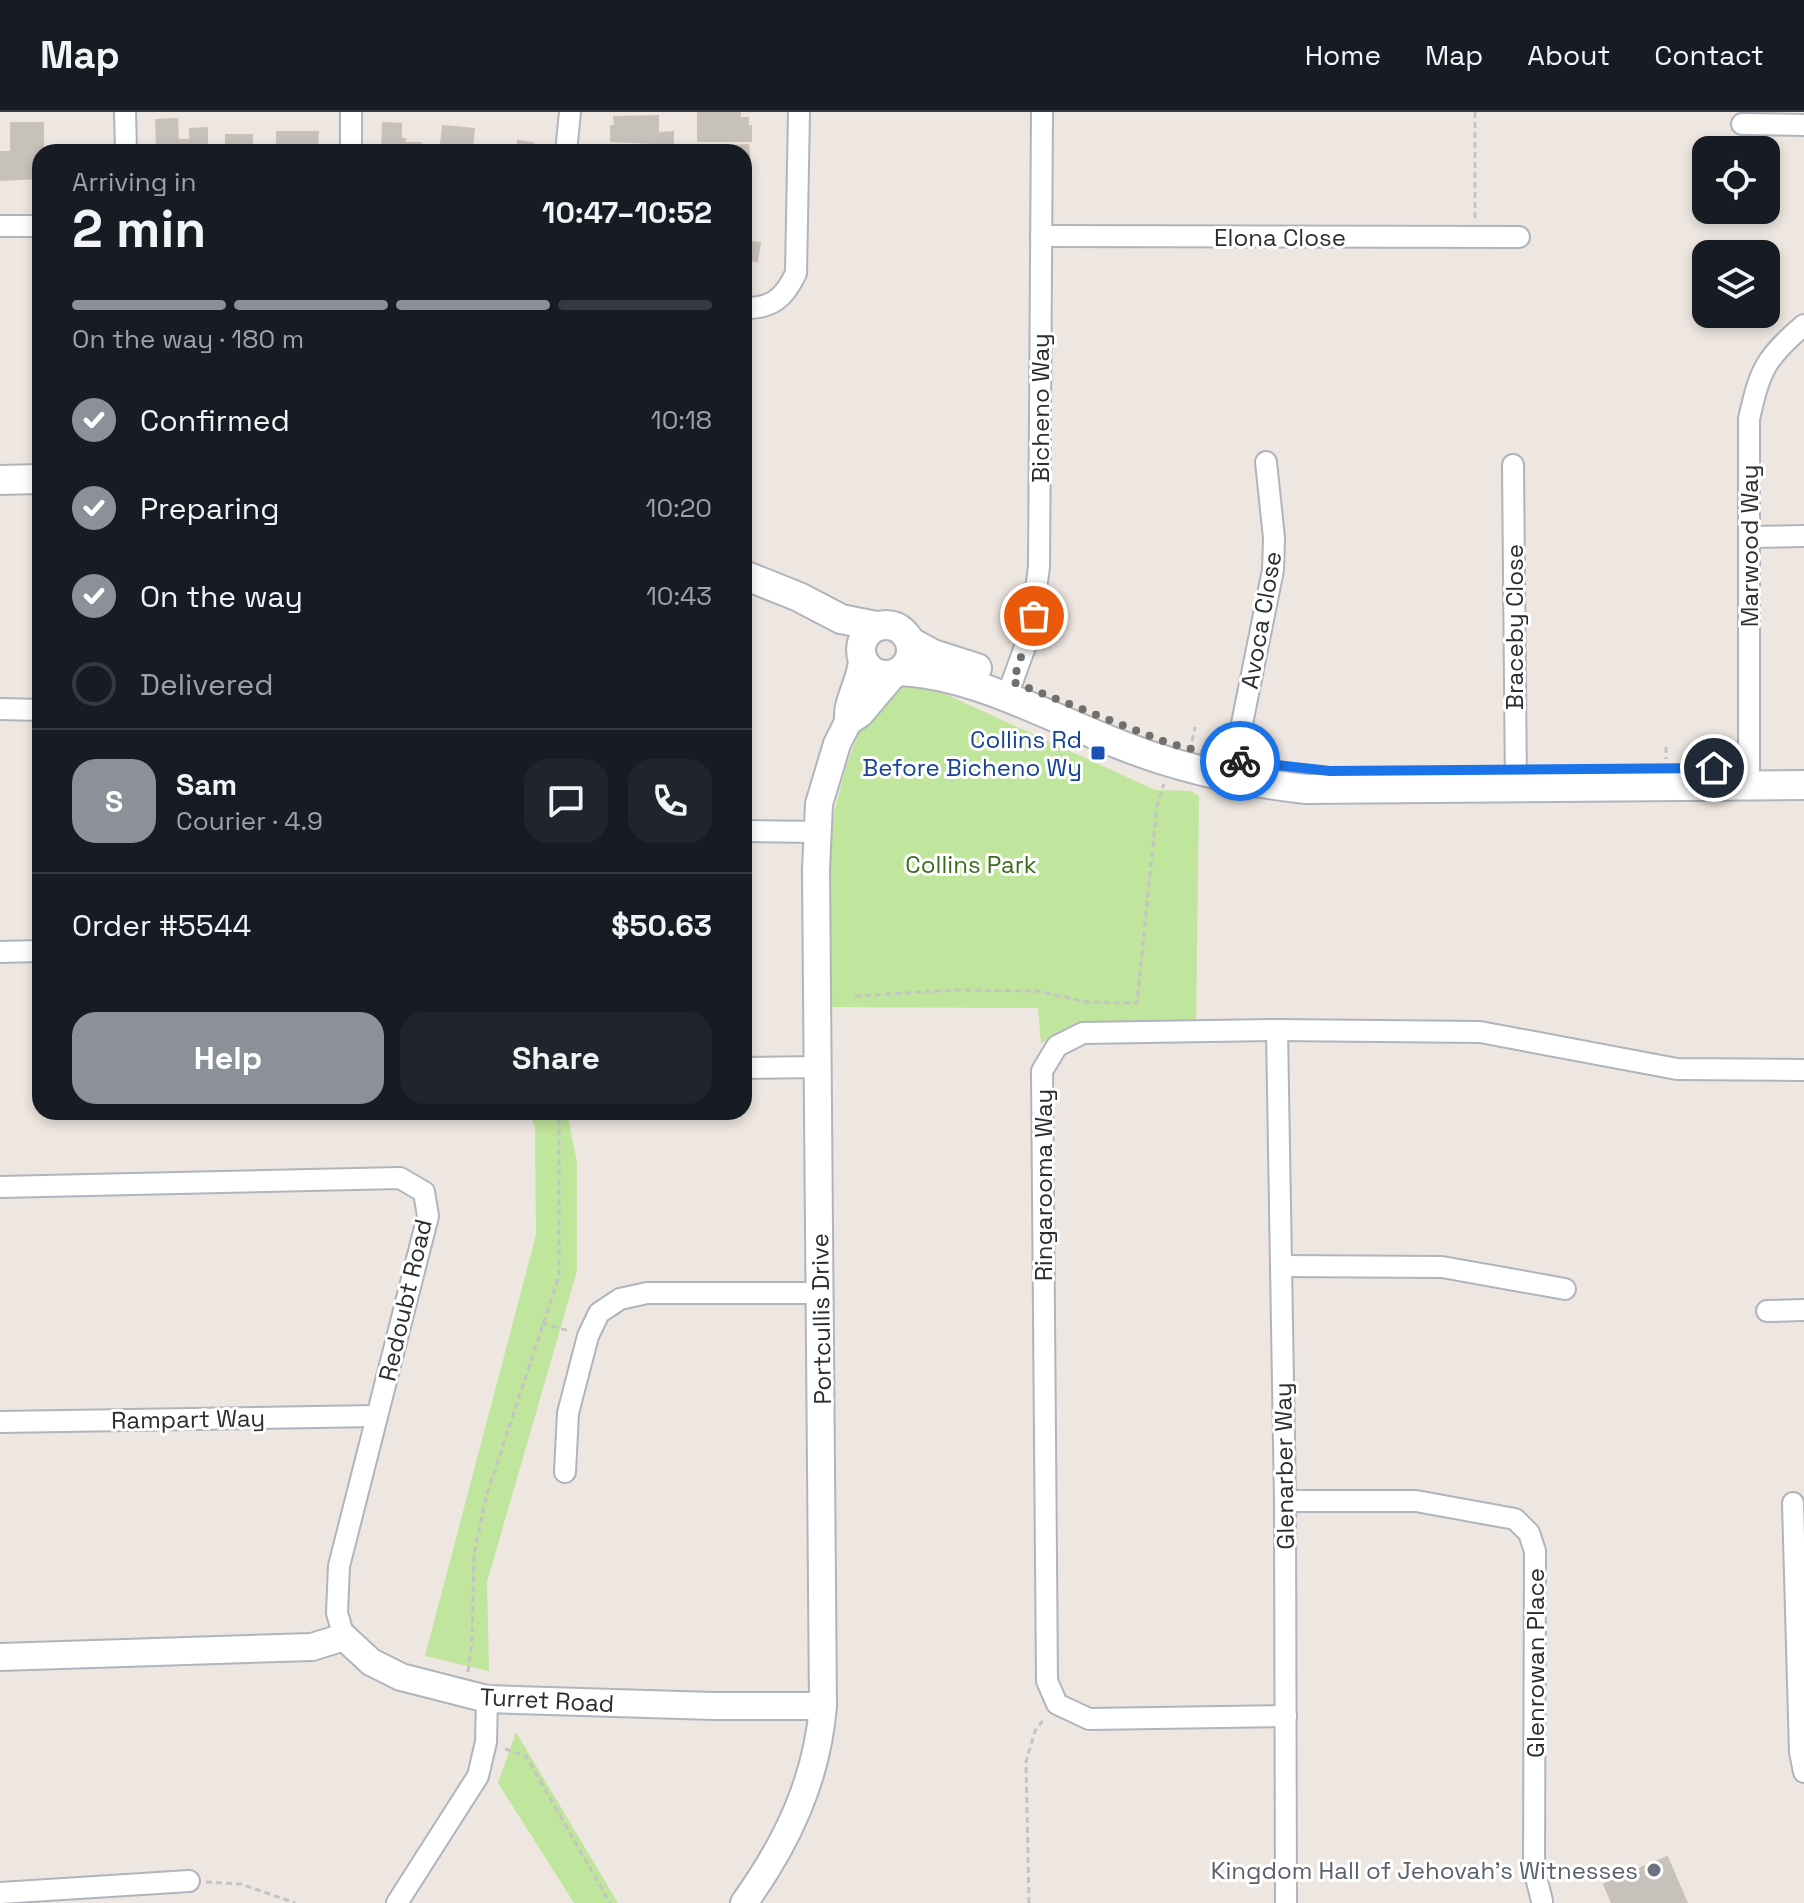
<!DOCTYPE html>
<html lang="en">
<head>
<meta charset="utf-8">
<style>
	body { margin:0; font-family:"Space Grotesk",sans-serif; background:#20242c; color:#f1f3f6; height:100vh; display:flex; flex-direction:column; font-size:30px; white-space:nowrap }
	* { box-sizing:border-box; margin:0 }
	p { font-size:26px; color:#9ea1a6 }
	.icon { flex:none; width:44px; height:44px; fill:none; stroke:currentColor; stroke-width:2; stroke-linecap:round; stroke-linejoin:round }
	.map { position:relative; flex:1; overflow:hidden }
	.panel { position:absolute; left:32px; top:32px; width:720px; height:976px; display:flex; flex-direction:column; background:#171b24; border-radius:24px; box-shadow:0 4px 12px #0003 }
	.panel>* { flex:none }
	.tools { position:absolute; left:1692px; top:24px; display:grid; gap:16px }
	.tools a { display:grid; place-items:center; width:88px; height:88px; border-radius:16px; background:#171b24; box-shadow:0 4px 12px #0003; font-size:40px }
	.pin { position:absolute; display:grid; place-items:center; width:68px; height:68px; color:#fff; margin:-34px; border:4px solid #fff; border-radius:50%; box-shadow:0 2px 8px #0007 }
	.courier { position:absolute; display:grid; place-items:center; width:80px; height:80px; margin:-40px; border:6px solid #1a73e8; border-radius:50%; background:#fff; color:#222; box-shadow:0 2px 10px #0007 }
	.overview em { font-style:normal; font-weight:800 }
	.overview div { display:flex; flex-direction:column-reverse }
	.overview { display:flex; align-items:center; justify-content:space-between; height:136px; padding:0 40px }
	h1 { font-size:52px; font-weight:800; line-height:60px }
	.bar { display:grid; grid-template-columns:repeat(4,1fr); gap:12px 8px; align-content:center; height:96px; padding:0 40px }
	.bar i { height:10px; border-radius:6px; background:#363941 }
	.bar .selected { background:#8c9099 }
	.bar p { grid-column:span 4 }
	.line { display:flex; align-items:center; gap:20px; padding:0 40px; border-top:2px solid #363941 }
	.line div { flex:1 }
	.round { display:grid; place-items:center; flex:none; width:84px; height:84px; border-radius:24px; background:#20242c }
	ol { padding:0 40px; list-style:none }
	li { display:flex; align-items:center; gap:24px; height:88px }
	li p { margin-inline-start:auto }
	li .icon { padding:8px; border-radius:50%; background:#8c9099; color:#fff; stroke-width:4 }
	li:last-child { color:#9ea1a6 }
	li i { width:44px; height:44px; border:4px solid #363941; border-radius:50% }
	.primary-button { display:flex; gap:16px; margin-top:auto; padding:16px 40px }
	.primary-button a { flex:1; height:92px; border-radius:24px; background:#8c9099; color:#fff; font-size:32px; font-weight:800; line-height:92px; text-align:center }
	.primary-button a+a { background:#20242c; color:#f1f3f6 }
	header { display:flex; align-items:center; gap:48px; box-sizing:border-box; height:112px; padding:0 40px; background:#171b24; border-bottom:2px solid #363941 }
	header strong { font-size:38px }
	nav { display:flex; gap:44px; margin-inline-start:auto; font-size:28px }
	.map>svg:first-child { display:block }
	.green { fill:#c0e59c }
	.building { fill:#c7c1bb; stroke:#cac1b9; stroke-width:2 }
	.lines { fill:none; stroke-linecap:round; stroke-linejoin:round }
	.minor-casing { stroke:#b0b4bd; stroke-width:24 }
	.tertiary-casing { stroke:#b0b4bd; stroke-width:30 }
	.secondary-casing { stroke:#b0b4bd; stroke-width:32 }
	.path { stroke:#c4c4c4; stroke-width:3; stroke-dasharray:6 4; stroke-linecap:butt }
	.minor { stroke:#fff; stroke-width:20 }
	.tertiary { stroke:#fff; stroke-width:26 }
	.secondary { stroke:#fff; stroke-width:28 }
	.done { stroke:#716e6c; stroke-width:8; stroke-dasharray:0 14.4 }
	.route { stroke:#1a73e8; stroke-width:10 }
	.transit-dot { fill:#1a4fb4; stroke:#fff; stroke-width:3 }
	.worship-dot { fill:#6b7280; stroke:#fff; stroke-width:3 }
	.labels { text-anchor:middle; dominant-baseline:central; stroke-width:6; stroke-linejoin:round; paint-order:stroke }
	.street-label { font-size:24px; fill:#2d2d2d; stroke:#fff }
	.transit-label { font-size:24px; fill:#164399; stroke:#fff; text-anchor:end }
	.park-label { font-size:24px; fill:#386c1b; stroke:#fff }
	.worship-label { font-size:24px; fill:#5b616d; stroke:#fff; text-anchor:end }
</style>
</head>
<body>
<header>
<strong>Map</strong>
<nav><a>Home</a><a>Map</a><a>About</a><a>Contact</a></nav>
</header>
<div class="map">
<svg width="1804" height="1791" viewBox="0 0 1804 1791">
	<rect width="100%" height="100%" fill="#eee6e0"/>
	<g class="green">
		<polygon points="906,570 921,571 1155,678 1191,679 1199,684 1196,915 1081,913 1041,931 1038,896 831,895 828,723 847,651 861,616 889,579"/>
		<polygon points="530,1000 567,1000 577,1050 577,1159 487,1470 489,1559 425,1544 536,1123 535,1016"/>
		<polygon points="516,1620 618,1791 574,1791 498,1671"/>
	</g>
	<g class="building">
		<polygon points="698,0 740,0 740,6 748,6 748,14 751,14 751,29 698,29"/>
		<polygon points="658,4 658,21 673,20 673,40 657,40 657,31 611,29 611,14 615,14 614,5"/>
		<polygon points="177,7 178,28 190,28 190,17 207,16 207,39 157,40 156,8"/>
		<polygon points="11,11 43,11 43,40 40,40 40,66 0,68 0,40 11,40"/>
		<polygon points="383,11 401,12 401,27 405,27 405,31 421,31 421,40 382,40"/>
		<polygon points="443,14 474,17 472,37 466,36 466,40 440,40"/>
		<polygon points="277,20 318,20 317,37 321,37 321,40 282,40 283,31 277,31"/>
		<polygon points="226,23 252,23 252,35 257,35 257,40 211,40 211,34 226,34"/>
		<polygon points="518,29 533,31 532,37 538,37 538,40 517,40"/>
		<polygon points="748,33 751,61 747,61 747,83 744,83 744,40 713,40 713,34"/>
		<polygon points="744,129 760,131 757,149 744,147"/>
		<polygon points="1667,1745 1687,1791 1612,1791 1604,1772"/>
	</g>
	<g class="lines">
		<defs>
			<g id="minor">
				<polyline points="125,0 126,40"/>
				<polyline points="351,0 351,40"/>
				<polyline points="1742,12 1804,13"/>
				<polyline points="566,40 570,0"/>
				<polyline points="0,114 40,114"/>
				<polyline points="1041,124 1519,125"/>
				<path d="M 744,196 C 772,197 785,185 796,161 L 799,0"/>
				<polyline points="1513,353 1516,677"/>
				<polyline points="1749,425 1804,424"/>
				<polyline points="1006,587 1030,521 1039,455 1042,0"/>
				<polyline points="0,597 40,598"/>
				<polyline points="1231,666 1273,458 1274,426 1266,350"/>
				<path d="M 1749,674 L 1749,307 C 1760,258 1765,246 1804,213"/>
				<polyline points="744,719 816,720"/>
				<polyline points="0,840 40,839"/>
				<polyline points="1277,918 1285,1389 1286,1791"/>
				<polyline points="744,956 818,955"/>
				<polyline points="0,1075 400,1066 424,1080 428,1104 339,1454 337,1501 344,1525"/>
				<polyline points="1281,1154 1442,1155 1565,1177"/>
				<polyline points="1767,1199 1804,1198"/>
				<polyline points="0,1310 377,1304"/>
				<polyline points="565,1360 568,1301 588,1224 599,1201 620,1187 647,1181 821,1181"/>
				<polyline points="1285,1389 1416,1389 1515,1407 1529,1421 1535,1439 1534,1757 1542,1789"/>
				<polyline points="1793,1391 1800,1640 1804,1660"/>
				<polyline points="1286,1604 1089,1607 1057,1592 1047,1569 1042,959 1057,934 1083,921 1277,918 1480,920 1677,957 1804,958"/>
				<polyline points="0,1781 189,1769"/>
				<polyline points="397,1791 478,1664 486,1630 487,1587"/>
			</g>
			<g id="tertiary">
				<path d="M 848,606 C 847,588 861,569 862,548"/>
				<polyline points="0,1545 312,1535 344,1525 371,1550 401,1565 487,1587 713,1594 823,1594"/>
				<path d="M 744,1791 C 787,1731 817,1668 823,1594 L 816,758 L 819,692 L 837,632 L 848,610 L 860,602 L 893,563"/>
			</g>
			<g id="secondary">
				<polyline points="0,368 40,367"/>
				<polyline points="744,463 799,485 841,507 876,514"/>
				<circle cx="886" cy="538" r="25"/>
				<polyline points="911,530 933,542 977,556"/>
				<path d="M 900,559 C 977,563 1050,606 1121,633 C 1181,657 1242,670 1306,677 L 1804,673"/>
			</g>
		</defs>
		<use href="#minor" class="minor-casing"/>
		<use href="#tertiary" class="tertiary-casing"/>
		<use href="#secondary" class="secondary-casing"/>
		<g class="path">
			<polyline points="1475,0 1475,108"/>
			<polyline points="1192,629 1195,615"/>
			<polyline points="1666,635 1666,647"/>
			<polyline points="855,884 956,878 1037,879 1087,890 1137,891 1157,694 1164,672"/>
			<polyline points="542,1211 569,1219"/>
			<polyline points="468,1560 472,1527 474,1443 486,1385 559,1164 559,1000"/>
			<polyline points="505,1637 526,1644 610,1791"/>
			<polyline points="206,1770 241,1772 295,1791"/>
			<polyline points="1029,1791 1026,1650 1035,1619 1044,1607"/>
		</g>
		<use href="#minor" class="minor"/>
		<use href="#tertiary" class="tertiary"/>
		<use href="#secondary" class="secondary"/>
	</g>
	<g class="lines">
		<polyline class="done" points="1034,504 1013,570 1168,631 1240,649"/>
		<polyline class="route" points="1240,649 1330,659 1714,656"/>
	</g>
	<rect class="transit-dot" x="1090" y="633" width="16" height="16" rx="4"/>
	<circle class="worship-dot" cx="1654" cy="1758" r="8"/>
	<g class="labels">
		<g class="street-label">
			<text x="1280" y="125">Elona Close</text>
			<text transform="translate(1040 296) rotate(-90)">Bicheno Way</text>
			<text transform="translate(1749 434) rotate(-90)">Marwood Way</text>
			<text transform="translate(1261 508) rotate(-80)">Avoca Close</text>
			<text transform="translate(1514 515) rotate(-90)">Braceby Close</text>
			<text transform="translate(1043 1073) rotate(-90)">Ringarooma Way</text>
			<text transform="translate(405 1188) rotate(-77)">Redoubt Road</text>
			<text transform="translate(821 1207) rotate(-91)">Portcullis Drive</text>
			<text transform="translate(188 1307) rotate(-1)">Rampart Way</text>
			<text transform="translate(1284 1354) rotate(-91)">Glenarber Way</text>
			<text transform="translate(1535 1551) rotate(-90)">Glenrowan Place</text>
			<text transform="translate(547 1588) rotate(3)">Turret Road</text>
		</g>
		<g class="transit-label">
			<text x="1082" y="627">Collins Rd<tspan x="1082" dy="28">Before Bicheno Wy</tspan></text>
		</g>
		<g class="park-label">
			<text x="971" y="752">Collins Park</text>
		</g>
		<g class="worship-label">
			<text x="1638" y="1758">Kingdom Hall of Jehovah's Witnesses</text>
		</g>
	</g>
</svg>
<div class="tools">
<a><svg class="icon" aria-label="locate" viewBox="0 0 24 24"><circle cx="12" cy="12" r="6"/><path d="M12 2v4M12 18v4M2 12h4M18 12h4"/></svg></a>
<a><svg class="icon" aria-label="layers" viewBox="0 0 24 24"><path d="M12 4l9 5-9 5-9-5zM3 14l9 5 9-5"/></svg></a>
</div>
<div class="pin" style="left:1034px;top:504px;background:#ea580c"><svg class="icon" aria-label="bag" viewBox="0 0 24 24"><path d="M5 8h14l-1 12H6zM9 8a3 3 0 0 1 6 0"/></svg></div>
<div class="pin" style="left:1714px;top:656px;background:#1f2937"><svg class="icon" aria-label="home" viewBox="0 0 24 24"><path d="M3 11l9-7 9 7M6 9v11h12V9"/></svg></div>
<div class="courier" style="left:1240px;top:649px"><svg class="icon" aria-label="bike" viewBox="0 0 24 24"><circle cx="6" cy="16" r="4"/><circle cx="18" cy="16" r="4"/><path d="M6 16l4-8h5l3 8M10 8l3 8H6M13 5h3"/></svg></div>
<section class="panel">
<div class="overview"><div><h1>2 min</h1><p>Arriving in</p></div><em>10:47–10:52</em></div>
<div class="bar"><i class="selected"></i><i class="selected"></i><i class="selected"></i><i></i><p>On the way · 180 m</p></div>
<ol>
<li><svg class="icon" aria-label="check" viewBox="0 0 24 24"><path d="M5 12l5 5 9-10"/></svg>Confirmed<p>10:18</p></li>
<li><svg class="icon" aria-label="check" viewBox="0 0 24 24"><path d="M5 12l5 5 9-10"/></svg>Preparing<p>10:20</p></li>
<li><svg class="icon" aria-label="check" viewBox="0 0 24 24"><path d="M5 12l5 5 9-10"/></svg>On the way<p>10:43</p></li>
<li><i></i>Delivered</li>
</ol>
<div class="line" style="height:144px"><b class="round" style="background:#8c9099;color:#fff">S</b><div><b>Sam</b><p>Courier · 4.9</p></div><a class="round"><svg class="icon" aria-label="chat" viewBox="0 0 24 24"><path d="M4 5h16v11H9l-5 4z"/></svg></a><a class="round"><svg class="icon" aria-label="phone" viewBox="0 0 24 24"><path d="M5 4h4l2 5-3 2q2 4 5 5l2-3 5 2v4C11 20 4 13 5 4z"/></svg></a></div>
<div class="line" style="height:104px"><div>Order #5544</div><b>$50.63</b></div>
<div class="primary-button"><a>Help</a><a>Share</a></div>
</section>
</div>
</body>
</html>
